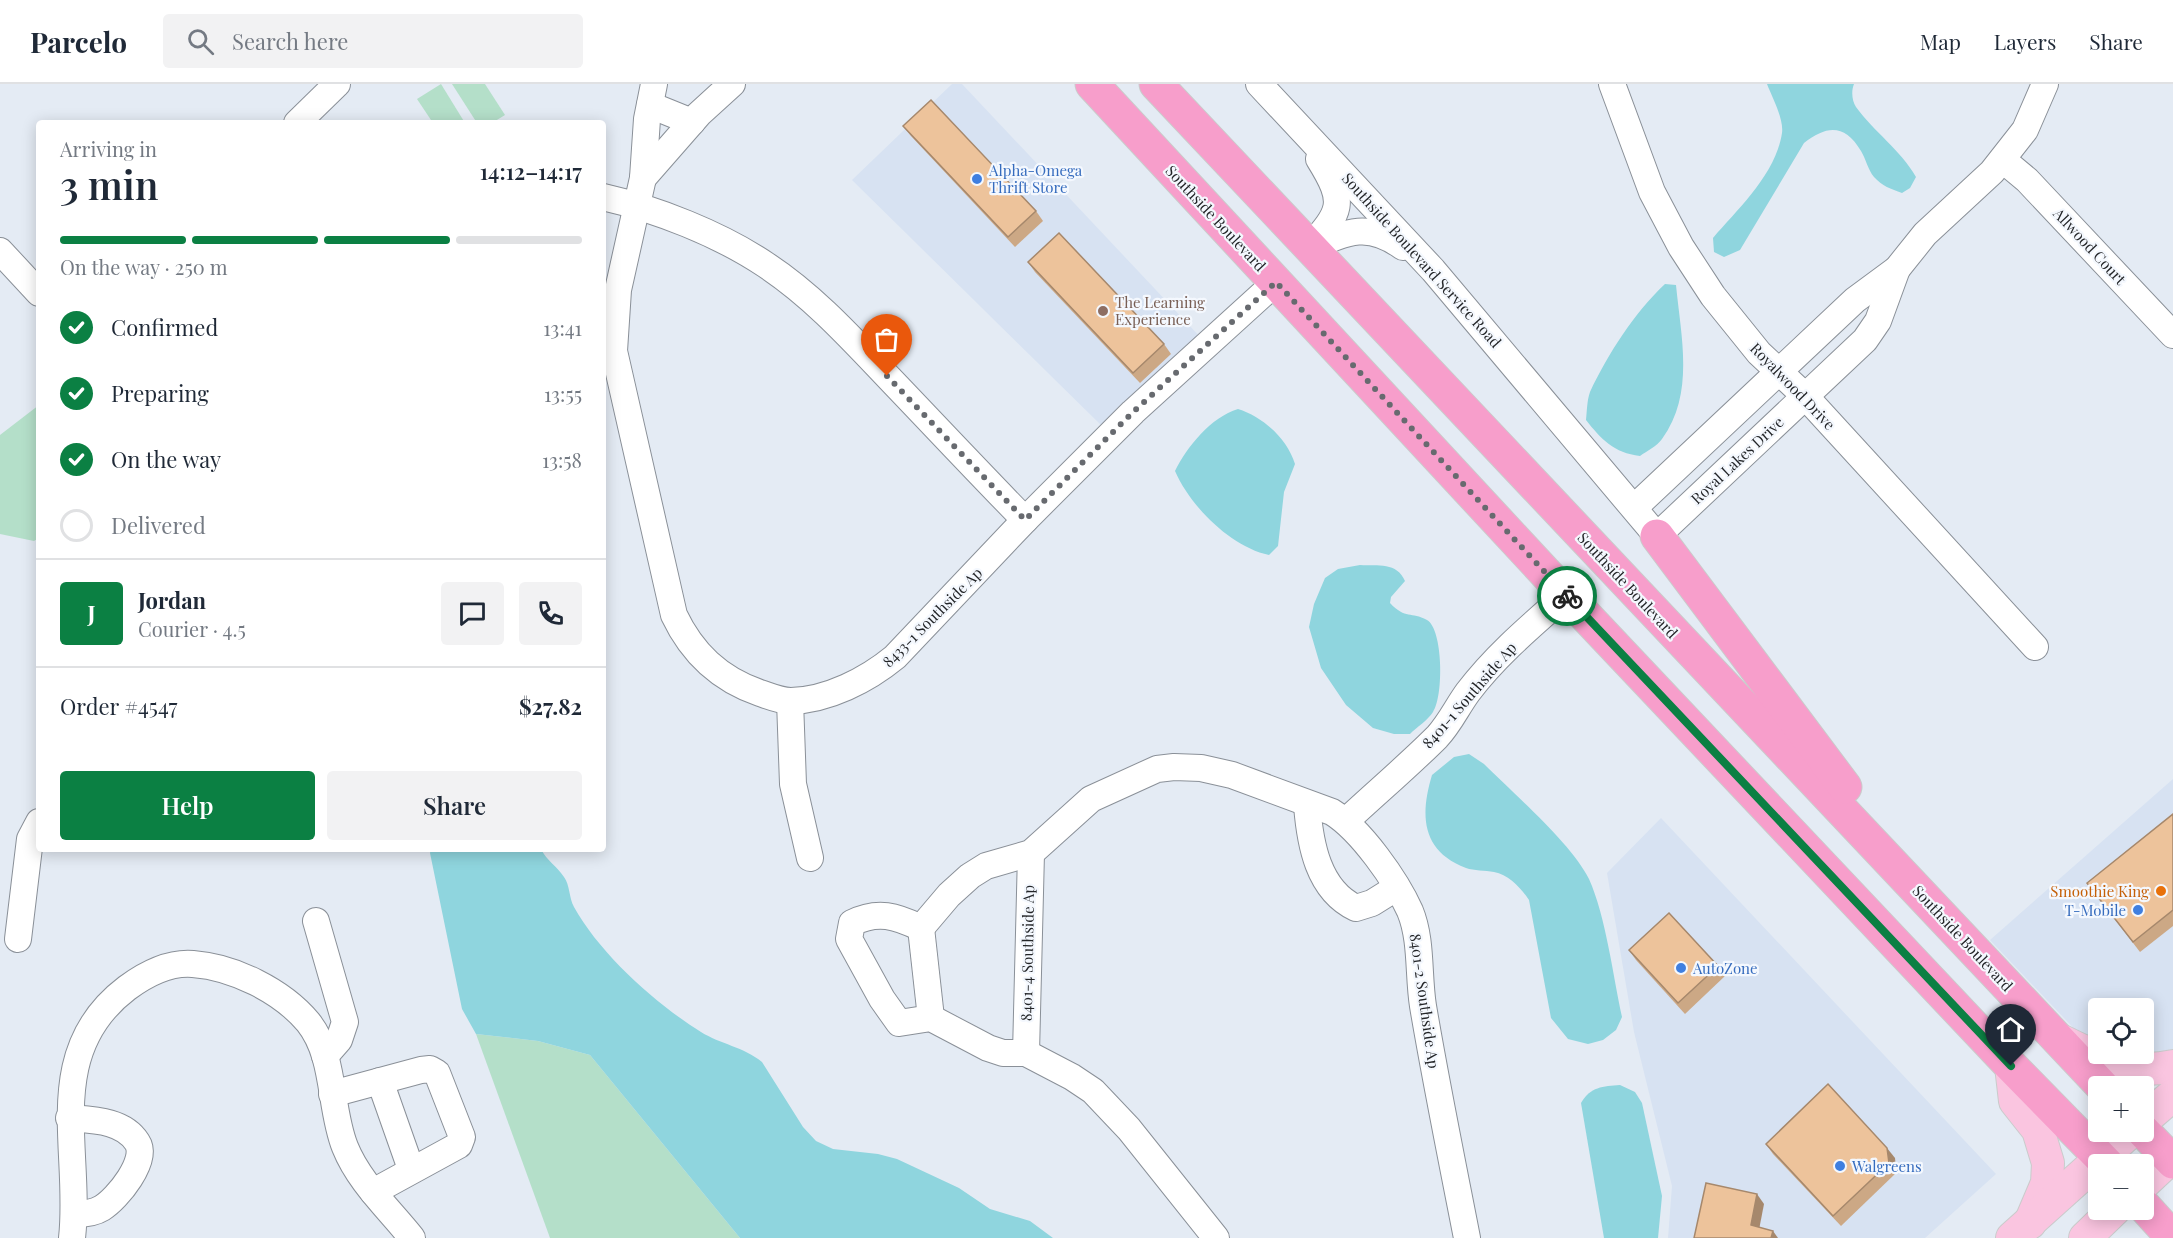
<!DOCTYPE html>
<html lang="en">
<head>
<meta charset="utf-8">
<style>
	body { margin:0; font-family:"Playfair Display",serif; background:#f2f2f3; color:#1f2937; height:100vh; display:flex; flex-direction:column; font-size:22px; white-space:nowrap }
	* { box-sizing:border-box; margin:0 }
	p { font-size:20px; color:#747a83 }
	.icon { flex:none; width:33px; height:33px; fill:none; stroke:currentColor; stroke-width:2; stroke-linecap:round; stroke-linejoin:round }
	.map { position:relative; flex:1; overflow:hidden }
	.details { position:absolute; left:36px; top:36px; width:570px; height:732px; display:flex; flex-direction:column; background:#fff; border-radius:6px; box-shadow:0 3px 15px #0003 }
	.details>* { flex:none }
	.buttons { position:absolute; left:2088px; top:914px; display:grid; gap:12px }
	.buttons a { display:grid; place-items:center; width:66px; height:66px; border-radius:6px; background:#fff; box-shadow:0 3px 15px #0003; font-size:30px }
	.pin { position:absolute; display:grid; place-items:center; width:51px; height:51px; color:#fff; margin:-62px -26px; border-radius:50% 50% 50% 0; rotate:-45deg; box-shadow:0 0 6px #0007 }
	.pin .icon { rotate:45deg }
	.courier { position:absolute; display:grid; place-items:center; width:60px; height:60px; margin:-30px; border:4px solid #0b8043; border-radius:50%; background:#fff; color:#222; box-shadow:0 2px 8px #0007 }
	.head em { font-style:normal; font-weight:600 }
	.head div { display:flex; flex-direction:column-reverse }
	.head { display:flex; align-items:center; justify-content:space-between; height:102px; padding:0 24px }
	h1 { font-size:39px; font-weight:600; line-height:45px }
	.bar { display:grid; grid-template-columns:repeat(4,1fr); gap:9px 6px; align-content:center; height:72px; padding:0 24px }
	.bar i { height:8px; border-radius:4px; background:#e0e1e3 }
	.bar .current { background:#0b8043 }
	.bar p { grid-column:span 4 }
	.line { display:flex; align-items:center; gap:15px; padding:0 24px; border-top:2px solid #e0e1e3 }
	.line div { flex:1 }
	.round { display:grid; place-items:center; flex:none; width:63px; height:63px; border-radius:6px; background:#f2f2f3 }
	ol { padding:0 24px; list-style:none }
	li { display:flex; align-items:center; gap:18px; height:66px }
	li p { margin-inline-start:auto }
	li .icon { padding:6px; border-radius:50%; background:#0b8043; color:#fff; stroke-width:4 }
	li:last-child { color:#747a83 }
	li i { width:33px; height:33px; border:3px solid #e0e1e3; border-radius:50% }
	.button { display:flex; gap:12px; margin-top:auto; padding:12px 24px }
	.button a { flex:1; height:69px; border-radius:6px; background:#0b8043; color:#fff; font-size:24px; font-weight:600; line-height:69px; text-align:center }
	.button a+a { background:#f2f2f3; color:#1f2937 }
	header { display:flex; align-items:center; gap:36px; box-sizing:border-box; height:84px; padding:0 30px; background:#fff; border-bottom:2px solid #e0e1e3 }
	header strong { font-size:28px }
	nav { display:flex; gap:33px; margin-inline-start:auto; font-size:21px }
	.search { width:420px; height:54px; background:#f2f2f3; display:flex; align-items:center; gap:15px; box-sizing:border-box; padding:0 21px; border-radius:6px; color:#747a83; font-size:22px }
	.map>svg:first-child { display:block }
	.built { fill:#d7e2f2 }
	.green { fill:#b4dfc9 }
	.water { fill:#8fd5de }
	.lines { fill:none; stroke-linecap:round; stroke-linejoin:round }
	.minor-casing { stroke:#8a9098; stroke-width:28 }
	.major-casing { stroke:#cacbcb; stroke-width:34 }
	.highway-casing { stroke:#cacbcb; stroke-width:35 }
	.minor { stroke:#fff; stroke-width:26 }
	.major { stroke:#fac5e0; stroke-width:32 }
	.highway { stroke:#f79ecb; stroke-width:33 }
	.wall { fill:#cca885 }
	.shaded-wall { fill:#a6886c }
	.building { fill:#edc39b; stroke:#a6886c; stroke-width:1.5 }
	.done { stroke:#676a6f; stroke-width:6; stroke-dasharray:0 10.8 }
	.route { stroke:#0b8043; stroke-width:8 }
	.shop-dot { fill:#3f7fe0; stroke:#f4f8fe; stroke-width:2 }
	.education-dot { fill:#8d6e63; stroke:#f4f8fe; stroke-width:2 }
	.food-dot { fill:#e8710a; stroke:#f4f8fe; stroke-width:2 }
	.labels { text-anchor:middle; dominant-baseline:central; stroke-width:4.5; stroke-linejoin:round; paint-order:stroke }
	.shop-label { font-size:15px; fill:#366cbe; stroke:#f4f8fe; text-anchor:start }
	.street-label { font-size:15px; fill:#232528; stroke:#f4f8fe }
	.education-label { font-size:15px; fill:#785e54; stroke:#f4f8fe; text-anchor:start }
	.food-label { font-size:15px; fill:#c56008; stroke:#f4f8fe; text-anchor:end }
</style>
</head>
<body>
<header>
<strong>Parcelo</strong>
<div class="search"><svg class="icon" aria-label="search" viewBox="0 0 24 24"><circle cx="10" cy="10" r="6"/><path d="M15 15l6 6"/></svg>Search here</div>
<nav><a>Map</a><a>Layers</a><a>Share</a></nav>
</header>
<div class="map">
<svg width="2173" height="1154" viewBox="0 0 2173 1154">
	<rect width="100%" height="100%" fill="#e4ebf4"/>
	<g class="built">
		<polygon points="952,0 962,0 1203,256 1106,346 852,96"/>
		<polygon points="2173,695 2173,976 2107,969 2144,969 2144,924 2098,924 2098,964 2081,952 1990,856"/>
		<polygon points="1661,734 1996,1090 1925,1154 1668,1154 1672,1102 1634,948 1607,789"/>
	</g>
	<g class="green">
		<polygon points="441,0 465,39 433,39 417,15"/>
		<polygon points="452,0 485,0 505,31 492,39 477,39"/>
		<polygon points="39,321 39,454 34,457 0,450 0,351"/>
		<polygon points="476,950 538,957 590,971 740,1154 550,1154"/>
	</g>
	<g class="water">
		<path d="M 1767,0 L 1854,0 C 1851,7 1852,17 1856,23 C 1874,48 1900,65 1916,93 L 1910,104 L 1902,109 C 1891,105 1882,102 1874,93 C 1868,86 1866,75 1861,67 C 1845,40 1827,41 1804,59 L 1740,166 L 1724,173 L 1714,168 L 1713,154 C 1738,125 1776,90 1782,49 C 1784,35 1772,13 1767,0 Z"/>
		<path d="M 1665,200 L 1676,201 C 1681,253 1695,310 1662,355 C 1657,362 1647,367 1640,372 C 1614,369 1601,355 1586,336 C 1587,327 1587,316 1590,308 C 1608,270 1634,229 1665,200 Z"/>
		<path d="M 1238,325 C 1263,333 1287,354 1295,380 L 1284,408 L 1278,462 L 1269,471 C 1231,463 1190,422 1175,387 C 1187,363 1211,333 1238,325 Z"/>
		<path d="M 1360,481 C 1378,482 1397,478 1405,497 L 1391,513 L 1390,519 C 1406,536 1411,527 1427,536 C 1443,545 1444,612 1433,628 C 1428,636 1417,643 1410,650 L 1394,650 L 1373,644 L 1346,621 L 1321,584 L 1309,543 L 1314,520 L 1325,494 L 1338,485 Z"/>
		<path d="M 1469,670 L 1484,680 C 1513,709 1572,760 1589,795 C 1606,833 1613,892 1622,933 L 1616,946 L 1603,956 L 1588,960 L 1568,955 L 1551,934 L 1529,816 C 1521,804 1509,791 1494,788 C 1485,786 1474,787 1466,784 C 1421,767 1420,731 1432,691 L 1454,673 Z"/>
		<path d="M 431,765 L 541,765 C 547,777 557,782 564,793 C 570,801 569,814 574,823 C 600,870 656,920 701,948 C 720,960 744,963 762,978 L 803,1043 L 816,1057 L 833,1065 L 878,1070 L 897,1075 L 959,1104 L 990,1125 L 1030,1137 L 1053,1154 L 740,1154 L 590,971 L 538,957 L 476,950 L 462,925 L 430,769 Z"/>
		<path d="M 1620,1001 L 1635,1008 L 1642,1019 L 1662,1112 L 1658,1154 L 1604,1154 L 1581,1019 C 1590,1003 1603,1002 1620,1001 Z"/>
	</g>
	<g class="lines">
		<defs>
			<g id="minor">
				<path d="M 654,0 L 647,35 L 643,94 L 618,206 L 614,267 L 674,531 C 692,569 719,595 760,609 C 769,612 780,617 791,617 C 828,616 867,596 895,573 L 1025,436 L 1133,328 L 1276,198"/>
				<polyline points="1259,0 1433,186 1657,452"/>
				<polyline points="1612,0 1652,108 1681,163 1713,212 1759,269 1805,312 2035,563"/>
				<polyline points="650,21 692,38"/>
				<polyline points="297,39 337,0"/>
				<polyline points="2003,76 2027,96 2173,251"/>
				<polyline points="643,94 699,30 732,0"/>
				<path d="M 603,113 C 656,125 720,150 766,181 C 813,212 851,254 890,295 C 935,342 979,389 1025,436"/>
				<path d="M 1312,163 C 1348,147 1369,138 1403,163"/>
				<path d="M 1309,164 C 1341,127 1347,120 1319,75"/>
				<polyline points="0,167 39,209"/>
				<polyline points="1635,423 1855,216 1897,185 1925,150 1992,88 2025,46 2045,0"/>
				<polyline points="1657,452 1865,256 1878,237 1897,185"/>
				<polyline points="790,617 793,700 810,774"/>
				<path d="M 1307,721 C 1310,760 1318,806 1356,824 L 1372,819 L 1396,804"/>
				<path d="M 1346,737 C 1376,709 1408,682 1437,653 C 1450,639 1457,623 1468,608 C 1496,571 1532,541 1566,511"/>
				<polyline points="316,837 345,938 339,956 325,972"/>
				<path d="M 921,844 L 949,811 L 970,792 L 986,782 L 1031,769 L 1091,715 L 1157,685 L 1174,683 L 1201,684 L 1232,691 L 1332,728 C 1361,746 1396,796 1410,827 C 1422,856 1418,891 1423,922 C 1436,999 1452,1077 1467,1154"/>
				<path d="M 921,844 C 896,832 878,826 852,839 L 849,855 L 882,915 L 899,939 L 931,934 L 988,964 L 1003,969 L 1026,969 L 1072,993 L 1093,1007 L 1129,1045 L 1216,1154"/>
				<polyline points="921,844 931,934"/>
				<polyline points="18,855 30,755 39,738"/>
				<polyline points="1026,969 1031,769"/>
				<polyline points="380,997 411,1085"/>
				<polyline points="332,1010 421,986 430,985 437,989 462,1053 459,1061 373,1108"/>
				<path d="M 69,1034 C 92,1036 123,1036 137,1058 C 149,1076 117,1115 102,1124 C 94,1129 84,1130 75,1130"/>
				<path d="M 72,1154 C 82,1066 41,969 127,904 C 146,890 169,878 193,880 C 234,883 282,907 308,938 C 336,973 329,1023 345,1063 C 359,1098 389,1125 412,1154"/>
			</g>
			<g id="major">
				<path d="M 2060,956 C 2100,975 2128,992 2173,982"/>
				<polyline points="2011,982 2015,1017 2038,1046 2048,1079 2047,1099 2030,1139"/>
				<polyline points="2144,1036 2173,1011"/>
				<polyline points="2144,1099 2173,1072"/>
				<polyline points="2012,1154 2131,1047"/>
				<polyline points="2085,1154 2115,1125"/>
			</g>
			<g id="highway">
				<polyline points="1092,0 1566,511 2011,982 2107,1080"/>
				<polyline points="1156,0 2102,1002"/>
				<polyline points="1657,452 1845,703"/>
				<polyline points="2143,1047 2173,1078"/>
				<polyline points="2144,1122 2173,1154"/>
			</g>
		</defs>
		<use href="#minor" class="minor-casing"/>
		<use href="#major" class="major-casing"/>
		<use href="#highway" class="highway-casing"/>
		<use href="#minor" class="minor"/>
		<use href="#major" class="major"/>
		<use href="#highway" class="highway"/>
	</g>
	<g class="wall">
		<polygon points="903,42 1036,127 1043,137 1015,163 911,52"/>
		<polygon points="1028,178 1164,260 1171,270 1140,299 1035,188"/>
		<polygon points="2173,730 2173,842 2140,868 2087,799"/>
		<polygon points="1629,866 1718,882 1725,892 1685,930 1636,876"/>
		<polygon points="1766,1060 1895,1074 1896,1089 1841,1142 1773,1070"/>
	</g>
	<g class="shaded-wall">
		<polygon points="1887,1064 1895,1074 1896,1089 1889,1079"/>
		<polygon points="1757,1110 1764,1120 1758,1151 1751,1141"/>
		<polygon points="1773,1147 1778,1154 1771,1154"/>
	</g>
	<g class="building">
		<polygon points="931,16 1036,127 1008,153 903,42"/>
		<polygon points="1059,149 1164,260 1133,289 1028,178"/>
		<polygon points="2173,730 2173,826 2133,858 2087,799"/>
		<polygon points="1669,829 1718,882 1678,919 1629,866"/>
		<polygon points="1828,1000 1887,1064 1889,1079 1833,1132 1766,1060"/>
		<polygon points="1706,1099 1757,1110 1751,1141 1773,1147 1771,1154 1694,1154"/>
	</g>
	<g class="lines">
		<polyline class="done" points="887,292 1025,436 1133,328 1276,198 1567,512"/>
		<polyline class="route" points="1567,512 2011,982"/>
	</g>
	<g class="shop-dot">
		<circle cx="977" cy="95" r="6"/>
		<circle cx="2138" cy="826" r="6"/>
		<circle cx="1681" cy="884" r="6"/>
		<circle cx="1840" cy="1082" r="6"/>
	</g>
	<circle class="education-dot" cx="1103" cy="227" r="6"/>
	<circle class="food-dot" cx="2161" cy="807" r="6"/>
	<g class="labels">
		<g class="shop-label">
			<text x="989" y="86">Alpha-Omega<tspan x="989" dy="17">Thrift Store</tspan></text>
			<text x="2126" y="826" text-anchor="end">T-Mobile</text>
			<text x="1693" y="884">AutoZone</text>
			<text x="1852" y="1082">Walgreens</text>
		</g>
		<g class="street-label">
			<text transform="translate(1216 134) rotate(47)">Southside Boulevard</text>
			<text transform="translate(2090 162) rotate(47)">Allwood Court</text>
			<text transform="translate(1422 176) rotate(48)">Southside Boulevard Service Road</text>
			<text transform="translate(1793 302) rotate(46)">Royalwood Drive</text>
			<text transform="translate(1737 376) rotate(-43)">Royal Lakes Drive</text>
			<text transform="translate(1628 501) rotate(47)">Southside Boulevard</text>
			<text transform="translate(932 533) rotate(-45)">8433-1 Southside Ap</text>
			<text transform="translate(1469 611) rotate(-49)">8401-1 Southside Ap</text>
			<text transform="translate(1963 854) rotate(47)">Southside Boulevard</text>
			<text transform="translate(1027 869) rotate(-89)">8401-4 Southside Ap</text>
			<text transform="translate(1425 917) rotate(82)">8401-2 Southside Ap</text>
		</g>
		<g class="education-label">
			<text x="1115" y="218">The Learning<tspan x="1115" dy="17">Experience</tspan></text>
		</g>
		<g class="food-label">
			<text x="2149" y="807">Smoothie King</text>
		</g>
	</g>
</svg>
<div class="buttons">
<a><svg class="icon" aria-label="locate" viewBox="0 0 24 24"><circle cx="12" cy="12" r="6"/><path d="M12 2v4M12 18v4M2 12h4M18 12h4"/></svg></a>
<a>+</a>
<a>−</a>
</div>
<div class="pin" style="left:887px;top:292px;background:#ea580c"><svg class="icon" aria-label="bag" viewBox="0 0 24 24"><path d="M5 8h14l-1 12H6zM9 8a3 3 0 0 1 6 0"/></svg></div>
<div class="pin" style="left:2011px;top:982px;background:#1f2937"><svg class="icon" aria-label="home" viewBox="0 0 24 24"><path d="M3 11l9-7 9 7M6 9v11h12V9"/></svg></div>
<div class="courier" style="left:1567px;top:512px"><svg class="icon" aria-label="bike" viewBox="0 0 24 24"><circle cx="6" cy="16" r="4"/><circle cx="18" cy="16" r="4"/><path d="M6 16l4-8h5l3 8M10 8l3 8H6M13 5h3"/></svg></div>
<section class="details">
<div class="head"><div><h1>3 min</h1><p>Arriving in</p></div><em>14:12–14:17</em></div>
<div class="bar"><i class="current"></i><i class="current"></i><i class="current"></i><i></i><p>On the way · 250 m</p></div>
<ol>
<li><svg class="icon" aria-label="check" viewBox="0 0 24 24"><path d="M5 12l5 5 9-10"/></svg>Confirmed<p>13:41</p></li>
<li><svg class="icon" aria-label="check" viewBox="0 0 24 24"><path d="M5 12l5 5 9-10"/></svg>Preparing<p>13:55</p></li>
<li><svg class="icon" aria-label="check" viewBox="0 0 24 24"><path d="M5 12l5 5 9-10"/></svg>On the way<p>13:58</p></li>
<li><i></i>Delivered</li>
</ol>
<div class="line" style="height:108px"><b class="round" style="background:#0b8043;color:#fff">J</b><div><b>Jordan</b><p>Courier · 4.5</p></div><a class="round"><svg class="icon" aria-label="chat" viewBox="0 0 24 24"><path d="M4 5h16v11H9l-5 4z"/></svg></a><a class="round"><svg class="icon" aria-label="phone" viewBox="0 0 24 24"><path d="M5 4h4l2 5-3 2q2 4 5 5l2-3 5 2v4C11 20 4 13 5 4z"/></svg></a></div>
<div class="line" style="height:78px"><div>Order #4547</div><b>$27.82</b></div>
<div class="button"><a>Help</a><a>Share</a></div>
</section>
</div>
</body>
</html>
